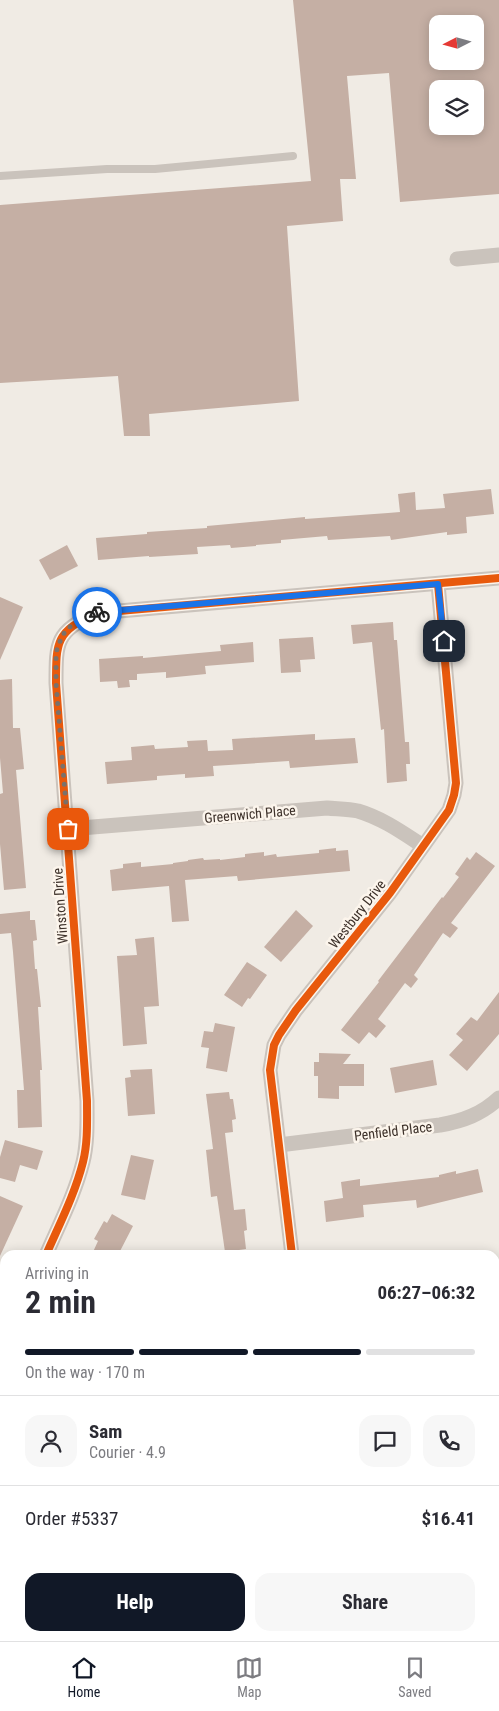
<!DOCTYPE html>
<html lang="en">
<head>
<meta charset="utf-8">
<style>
	body { margin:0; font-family:"Roboto Condensed",sans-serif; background:#f7f7f7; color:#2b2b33; height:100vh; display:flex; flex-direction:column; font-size:19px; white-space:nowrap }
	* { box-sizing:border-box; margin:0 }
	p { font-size:16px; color:#7c7c81 }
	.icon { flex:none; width:28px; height:28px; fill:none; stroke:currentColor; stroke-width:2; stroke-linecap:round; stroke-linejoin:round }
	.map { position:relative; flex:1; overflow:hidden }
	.drawer { position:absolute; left:0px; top:1250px; width:500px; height:391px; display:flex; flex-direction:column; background:#fff; border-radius:15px 15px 0 0; box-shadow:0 2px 12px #0003 }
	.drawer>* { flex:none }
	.needle { width:32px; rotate:264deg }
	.fabs { position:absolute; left:429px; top:15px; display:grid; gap:10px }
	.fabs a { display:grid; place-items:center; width:55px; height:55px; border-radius:10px; background:#fff; box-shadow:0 2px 12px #0003; font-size:25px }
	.pin { position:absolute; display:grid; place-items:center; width:42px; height:42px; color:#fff; margin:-21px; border-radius:10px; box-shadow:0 2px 8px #0006 }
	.courier { position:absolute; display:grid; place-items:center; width:50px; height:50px; margin:-25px; border:4px solid #1a73e8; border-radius:50%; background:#fff; color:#222; box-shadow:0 1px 6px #0007 }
	.head em { font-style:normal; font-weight:700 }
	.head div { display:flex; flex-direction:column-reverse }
	.head { display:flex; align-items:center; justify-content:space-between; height:85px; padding:0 25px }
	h1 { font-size:32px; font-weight:700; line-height:38px }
	.bar { display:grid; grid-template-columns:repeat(4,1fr); gap:8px 5px; align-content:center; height:60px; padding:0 25px }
	.bar i { height:6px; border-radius:4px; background:#e1e1e2 }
	.bar .selected { background:#111827 }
	.bar p { grid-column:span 4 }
	.line { display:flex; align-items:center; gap:12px; padding:0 25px; border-top:1px solid #e1e1e2 }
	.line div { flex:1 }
	.round { display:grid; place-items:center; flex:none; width:52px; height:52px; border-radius:15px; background:#f7f7f7 }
	.primary-button { display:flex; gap:10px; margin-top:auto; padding:10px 25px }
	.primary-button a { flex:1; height:58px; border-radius:15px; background:#111827; color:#fff; font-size:20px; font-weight:700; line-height:58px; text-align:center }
	.primary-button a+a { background:#f7f7f7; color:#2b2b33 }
	.tabs { display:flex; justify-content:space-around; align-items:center; height:70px; border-top:1px solid #e1e1e2; background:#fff; font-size:14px; color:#7c7c81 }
	.tabs a { display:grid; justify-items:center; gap:2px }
	.tabs .selected { color:#111827 }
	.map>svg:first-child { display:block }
	.building { fill:#c5afa4; fill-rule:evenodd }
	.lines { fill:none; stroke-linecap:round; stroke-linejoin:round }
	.lane { stroke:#cac3bc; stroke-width:8 }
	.street { stroke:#cac3bc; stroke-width:15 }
	.cycleway-casing { stroke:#fcf5ec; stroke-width:11 }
	.cycleway { stroke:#e8590c; stroke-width:8 }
	.done { stroke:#7b716a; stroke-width:5; stroke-dasharray:0 9 }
	.route { stroke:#1a73e8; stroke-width:6 }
	.labels { text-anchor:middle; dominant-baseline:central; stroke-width:5; stroke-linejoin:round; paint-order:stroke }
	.street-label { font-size:14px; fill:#3c3029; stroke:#fcf5ec }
</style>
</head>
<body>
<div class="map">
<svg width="499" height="1641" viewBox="0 0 499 1641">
	<rect width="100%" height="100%" fill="#f0ebe4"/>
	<g class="building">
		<path d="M 293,0 L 499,0 L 499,194 L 400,202 L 389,73 L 347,76 L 356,179 L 340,179 L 343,221 L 287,226 L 299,401 L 149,414 L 150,436 L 124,436 L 118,376 L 0,383 L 0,205 L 311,181 ZM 438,24 L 475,24 L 475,61 L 438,61 ZM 438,89 L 475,89 L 475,126 L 438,126 Z"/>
		<polygon points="491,489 494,514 466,517 467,533 447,535 447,532 391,540 390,536 328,540 327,536 281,540 281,543 256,545 256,546 231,548 230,545 197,547 198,554 149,557 149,556 98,560 96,538 147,534 147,532 207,528 207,526 305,517 305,519 388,513 400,512 398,494 415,492 416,510 445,508 443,494"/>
		<polygon points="67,545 78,566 50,580 39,560"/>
		<polygon points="0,597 23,607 0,660"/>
		<polygon points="393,622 394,640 397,640 405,742 409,742 410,764 406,764 407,781 387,783 384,729 381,730 372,642 353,644 351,625"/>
		<polygon points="313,637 315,659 300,660 301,672 281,673 279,639"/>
		<polygon points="253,642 254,662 205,666 206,674 166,678 166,672 137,674 137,680 129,680 130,687 118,688 117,681 100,682 99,659 143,656 143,658 221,651 220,645"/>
		<polygon points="12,679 13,728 20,728 24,769 16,770 26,888 4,890 0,844 0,794 3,793 0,758 0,680"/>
		<polygon points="315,734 315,740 355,738 358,763 290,768 289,761 213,766 214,776 185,778 185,774 157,776 157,780 107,784 105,762 132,760 131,747 154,745 155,749 188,747 187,741 207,740 208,751 233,750 232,739"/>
		<polygon points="336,848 336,851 348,850 350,871 238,881 237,876 185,880 189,921 172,922 169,886 112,891 110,870 123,868 123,864 141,862 141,867 173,864 173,863 188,861 188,860 203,858 204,860 220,859 220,860 245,857 245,854 264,852 264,856 276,854 277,857 319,853 319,850"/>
		<polygon points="476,852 495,866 451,923 458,928 450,938 443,933 414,975 418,979 411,988 405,983 378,1019 386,1026 376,1038 369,1032 359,1044 341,1030 379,982 378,981 442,897 443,898 459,877 455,874 467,857 470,860"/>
		<polygon points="296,910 313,926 281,962 264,947"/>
		<polygon points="30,911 30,920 35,920 37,940 33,941 35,969 37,969 41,1007 38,1007 42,1070 40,1070 42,1127 18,1128 17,1090 24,1090 13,952 11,933 0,934 0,914"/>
		<polygon points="154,937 159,1006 144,1007 147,1044 123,1046 117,956 137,955 135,939"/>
		<polygon points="247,962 267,975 250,999 248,998 242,1007 224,995"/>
		<polygon points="499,992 499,1034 467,1071 449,1055 463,1040 456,1034 471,1017 477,1021"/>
		<polygon points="215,1023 235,1027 227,1072 206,1068 209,1048 201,1047 204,1031 213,1032"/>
		<polygon points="319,1053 351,1054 343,1064 364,1064 364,1086 339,1086 339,1099 318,1098 318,1076 314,1076 314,1062 319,1062"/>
		<polygon points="433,1060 437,1085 395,1093 390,1068"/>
		<polygon points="152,1069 155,1114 128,1116 125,1078 131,1077 130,1070"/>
		<polygon points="229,1092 230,1099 233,1099 236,1119 232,1120 233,1132 225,1133 234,1210 245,1209 247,1230 244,1231 246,1249 225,1252 217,1196 211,1197 206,1150 213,1149 206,1094"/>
		<polygon points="5,1140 43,1151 37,1170 20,1165 15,1182 0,1178 0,1157"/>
		<polygon points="131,1155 154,1160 145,1200 121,1195"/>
		<polygon points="478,1169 483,1192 417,1208 416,1200 363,1205 364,1217 326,1222 324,1201 343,1198 341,1182 360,1179 360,1186 439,1177 439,1175 456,1171 456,1174"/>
		<polygon points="0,1196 23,1206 0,1256"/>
		<polygon points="112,1214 133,1226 118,1255 99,1255 93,1252 98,1241 94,1239 104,1221 107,1223"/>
	</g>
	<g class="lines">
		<polyline class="lane" points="0,176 107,169 155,169 293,156"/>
		<g class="street">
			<polyline points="457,259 499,255"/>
			<path d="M 68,829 L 327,808 C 337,809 348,809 358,811 C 382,818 403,833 423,846"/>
			<path d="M 279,1145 L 440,1125 C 463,1121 482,1114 499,1098"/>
			<path d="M 46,1255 C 59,1225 75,1194 83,1162 C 88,1142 87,1121 87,1101 L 56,683 C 56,641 56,632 96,613 L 499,578"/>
			<polyline points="292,1255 270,1070 274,1045 279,1035 296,1010 390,893 449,810 454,795 456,783 438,584"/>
			<polyline points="495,1335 499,1335"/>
			<polyline points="0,1395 5,1394"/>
			<polyline points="495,1584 499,1584"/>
			<polyline points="376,1636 377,1641"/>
			<polyline points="18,1641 58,1636"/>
		</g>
		<defs>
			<g id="cycleway">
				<path d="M 46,1255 C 59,1225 75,1194 83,1162 C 88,1142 87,1121 87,1101 L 56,683 C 56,641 56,632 96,613 L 499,578"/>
				<polyline points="292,1255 270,1070 274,1045 279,1035 296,1010 390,893 449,810 454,795 456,783 438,584"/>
			</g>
		</defs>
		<use href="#cycleway" class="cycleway-casing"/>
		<use href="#cycleway" class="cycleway"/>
	</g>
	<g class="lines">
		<polyline class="done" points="68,829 56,683 56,652 62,636 67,629 76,622 97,612"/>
		<polyline class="route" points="97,612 438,584 444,641"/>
	</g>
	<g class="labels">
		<g class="street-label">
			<text transform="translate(250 814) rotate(-5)">Greenwich Place</text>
			<text transform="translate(60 906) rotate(-94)">Winston Drive</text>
			<text transform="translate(357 914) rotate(-52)">Westbury Drive</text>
			<text transform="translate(393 1131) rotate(-7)">Penfield Place</text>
		</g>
	</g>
</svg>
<div class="fabs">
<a><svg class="needle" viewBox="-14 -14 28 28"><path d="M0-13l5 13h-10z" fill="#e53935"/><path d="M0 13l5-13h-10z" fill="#7c7c81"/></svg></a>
<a><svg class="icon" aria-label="layers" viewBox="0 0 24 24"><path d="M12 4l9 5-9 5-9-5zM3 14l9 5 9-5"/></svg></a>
</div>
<div class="pin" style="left:68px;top:829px;background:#ea580c"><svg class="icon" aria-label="bag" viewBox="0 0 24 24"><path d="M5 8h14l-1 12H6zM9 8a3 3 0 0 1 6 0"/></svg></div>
<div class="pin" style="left:444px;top:641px;background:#1f2937"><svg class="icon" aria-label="home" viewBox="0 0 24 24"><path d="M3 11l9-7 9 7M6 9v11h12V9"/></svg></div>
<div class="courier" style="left:97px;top:612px"><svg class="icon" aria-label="bike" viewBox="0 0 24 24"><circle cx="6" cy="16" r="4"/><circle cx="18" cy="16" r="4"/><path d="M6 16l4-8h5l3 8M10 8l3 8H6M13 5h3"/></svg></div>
<section class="drawer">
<div class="head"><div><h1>2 min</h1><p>Arriving in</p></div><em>06:27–06:32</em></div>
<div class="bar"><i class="selected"></i><i class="selected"></i><i class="selected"></i><i></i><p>On the way · 170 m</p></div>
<div class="line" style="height:90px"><a class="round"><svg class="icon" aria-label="person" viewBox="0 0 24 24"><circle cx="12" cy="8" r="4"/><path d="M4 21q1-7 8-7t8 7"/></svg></a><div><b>Sam</b><p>Courier · 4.9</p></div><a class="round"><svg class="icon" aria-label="chat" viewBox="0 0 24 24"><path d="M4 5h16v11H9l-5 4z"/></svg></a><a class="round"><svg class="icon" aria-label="phone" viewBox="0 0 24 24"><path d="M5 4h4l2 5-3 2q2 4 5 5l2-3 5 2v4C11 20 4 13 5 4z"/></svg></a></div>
<div class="line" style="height:65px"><div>Order #5337</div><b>$16.41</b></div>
<div class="primary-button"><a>Help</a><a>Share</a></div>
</section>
</div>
<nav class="tabs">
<a class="selected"><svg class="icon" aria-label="home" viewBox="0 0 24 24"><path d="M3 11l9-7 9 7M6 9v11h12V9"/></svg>Home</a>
<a><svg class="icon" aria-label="map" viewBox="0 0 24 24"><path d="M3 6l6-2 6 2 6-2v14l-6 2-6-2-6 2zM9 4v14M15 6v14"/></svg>Map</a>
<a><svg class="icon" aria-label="saved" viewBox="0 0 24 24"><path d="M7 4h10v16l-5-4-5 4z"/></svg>Saved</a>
</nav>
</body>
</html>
